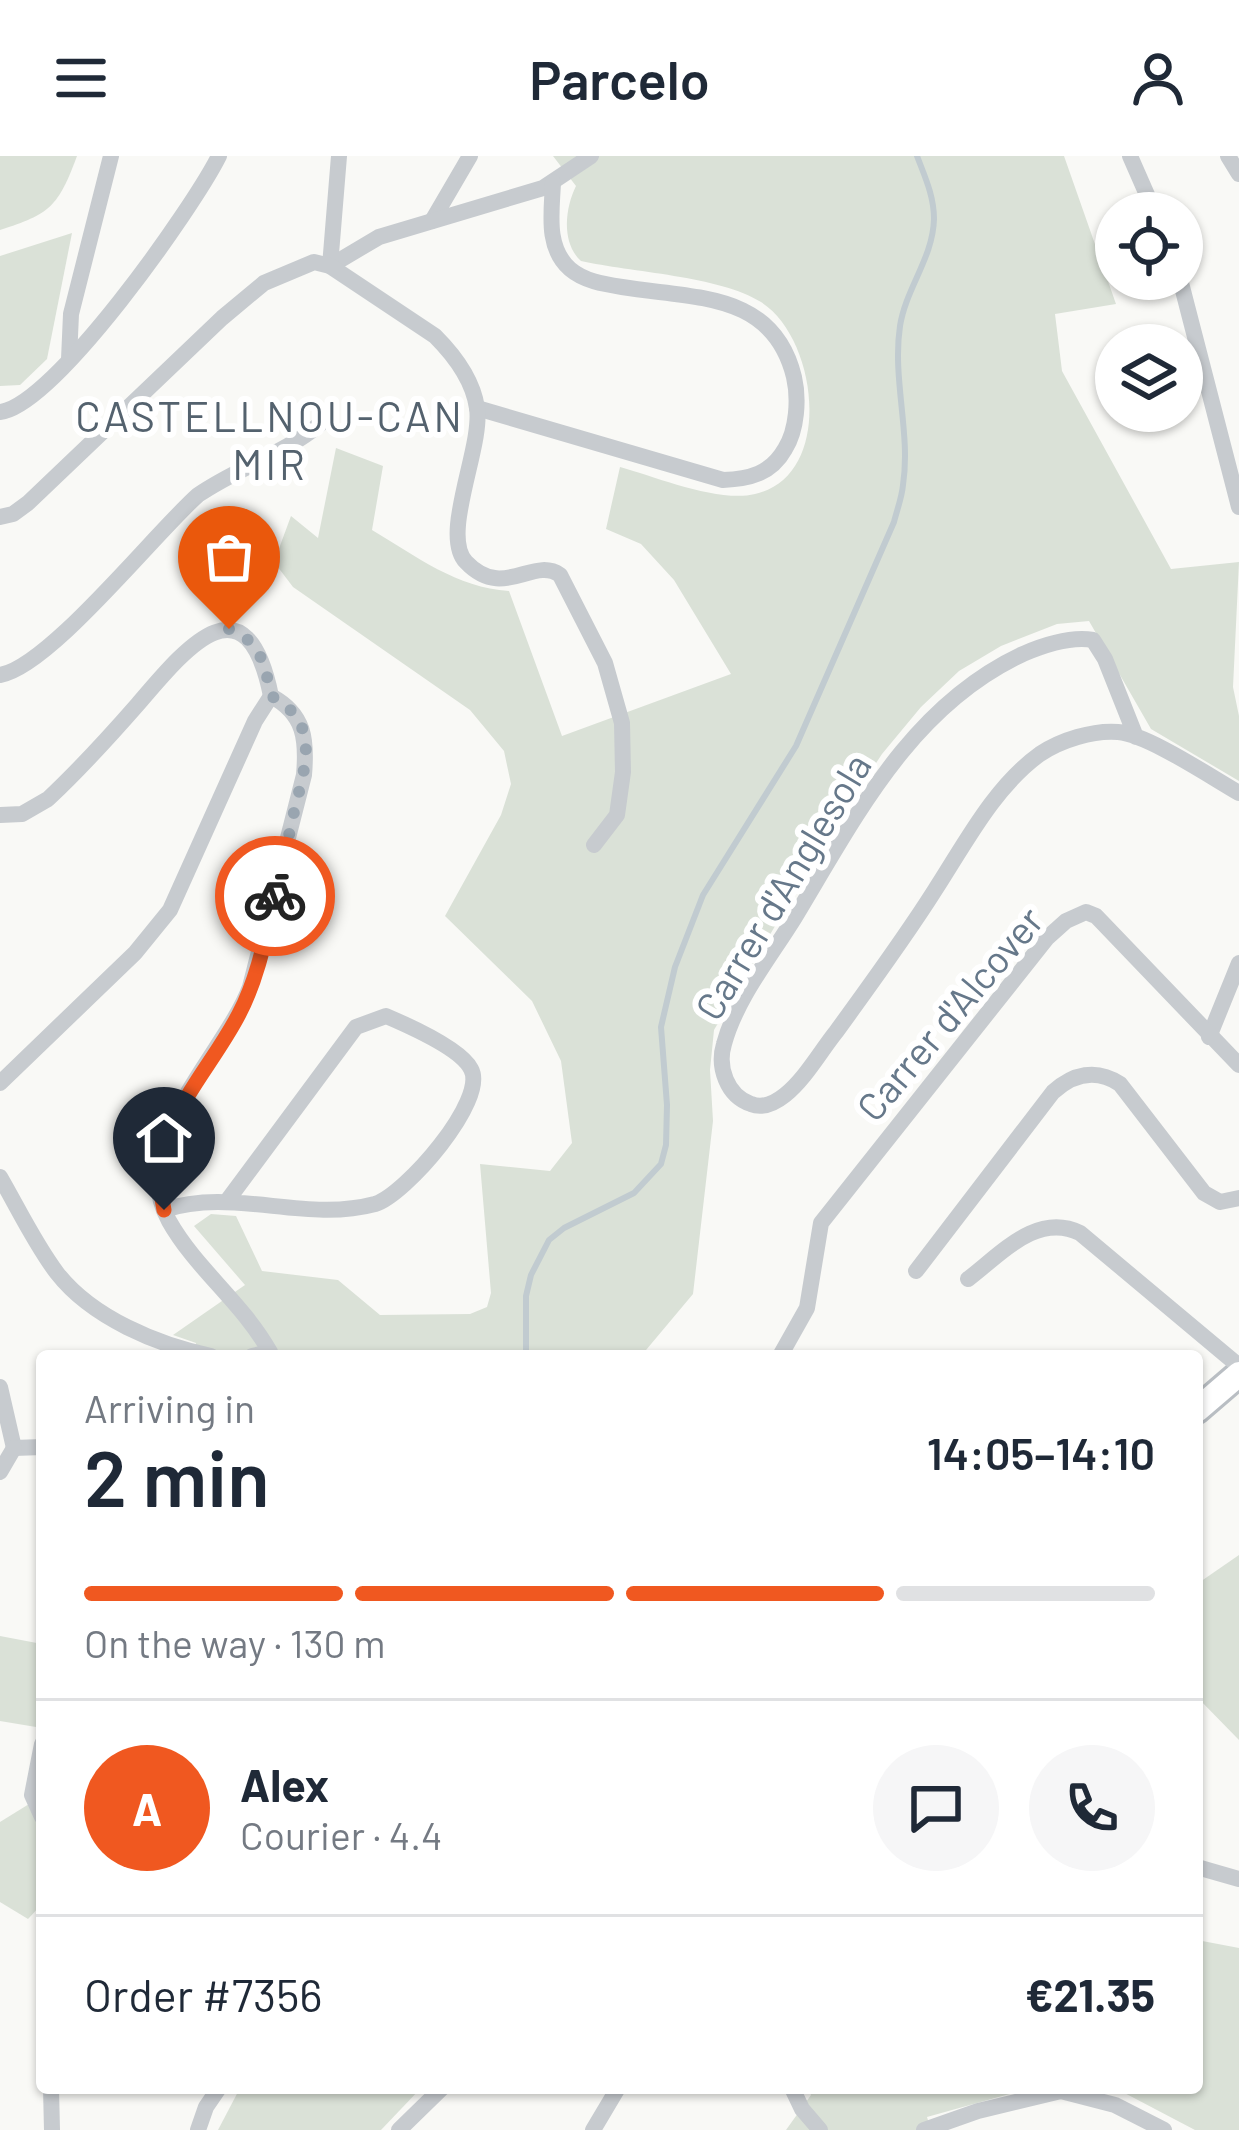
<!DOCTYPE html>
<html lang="en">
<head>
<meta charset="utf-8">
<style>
	body { margin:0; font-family:Barlow,sans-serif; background:#f6f6f7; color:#1f2937; height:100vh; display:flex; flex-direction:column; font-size:45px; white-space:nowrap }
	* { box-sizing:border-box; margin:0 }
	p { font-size:39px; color:#747a83 }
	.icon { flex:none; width:66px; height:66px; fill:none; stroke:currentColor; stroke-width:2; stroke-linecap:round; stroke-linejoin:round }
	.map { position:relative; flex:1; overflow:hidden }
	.side { position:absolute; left:36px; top:1194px; width:1167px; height:744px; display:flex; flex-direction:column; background:#fff; border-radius:12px; box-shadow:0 3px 9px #0004 }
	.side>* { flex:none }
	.controls { position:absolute; left:1095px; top:36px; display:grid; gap:24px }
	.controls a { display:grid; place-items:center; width:108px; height:108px; border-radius:50%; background:#fff; box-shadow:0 3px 9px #0004; font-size:60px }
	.pin { position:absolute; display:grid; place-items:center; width:102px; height:102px; color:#fff; margin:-123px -51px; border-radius:50% 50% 50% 0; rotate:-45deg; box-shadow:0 0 12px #0007 }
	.pin .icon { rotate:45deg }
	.courier { position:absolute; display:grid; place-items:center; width:120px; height:120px; margin:-60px; border:9px solid #f05820; border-radius:50%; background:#fff; color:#222; box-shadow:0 3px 15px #0007 }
	.head em { font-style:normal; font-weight:600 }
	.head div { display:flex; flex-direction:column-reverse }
	.head { display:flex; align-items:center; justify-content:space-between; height:204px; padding:0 48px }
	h1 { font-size:78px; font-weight:600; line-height:90px }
	.bar { display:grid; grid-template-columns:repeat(4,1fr); gap:18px 12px; align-content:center; height:144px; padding:0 48px }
	.bar i { height:15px; border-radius:9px; background:#e0e1e3 }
	.bar .on { background:#f05820 }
	.bar p { grid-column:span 4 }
	.line { display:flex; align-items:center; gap:30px; padding:0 48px; border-top:3px solid #e0e1e3 }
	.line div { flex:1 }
	.round { display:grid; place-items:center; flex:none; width:126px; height:126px; border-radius:63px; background:#f6f6f7 }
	header { display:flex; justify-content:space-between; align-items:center; height:156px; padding:0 48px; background:#fff; font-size:54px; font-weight:600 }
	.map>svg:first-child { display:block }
	.green { fill:#dae1d7 }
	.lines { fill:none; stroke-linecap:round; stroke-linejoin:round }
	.stream { stroke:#c1cbd0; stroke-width:6 }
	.secondary-casing { stroke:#b9bec3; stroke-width:30 }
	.street { stroke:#c7cbcf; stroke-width:16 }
	.secondary { stroke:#fff; stroke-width:24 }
	.done { stroke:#99a5b0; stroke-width:12; stroke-dasharray:0 21.6 }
	.route { stroke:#f05820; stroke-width:15 }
	.labels { text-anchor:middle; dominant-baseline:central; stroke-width:12; stroke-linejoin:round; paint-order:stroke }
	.street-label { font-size:39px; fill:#66788a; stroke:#fff }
	.neighbourhood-label { font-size:42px; letter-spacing:3px; fill:#54626e; stroke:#fff }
</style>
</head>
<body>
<header><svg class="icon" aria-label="menu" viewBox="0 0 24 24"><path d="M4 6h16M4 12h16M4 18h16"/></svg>Parcelo<svg class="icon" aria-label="person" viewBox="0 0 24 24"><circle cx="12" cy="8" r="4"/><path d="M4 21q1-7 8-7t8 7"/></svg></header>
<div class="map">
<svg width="1239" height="1974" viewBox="0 0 1239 1974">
	<rect width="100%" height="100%" fill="#f9f9f6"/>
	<g class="green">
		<path d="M 0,0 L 77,0 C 58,51 50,58 0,74 Z"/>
		<path d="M 553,0 L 1064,0 L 1116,148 L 1055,158 L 1062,215 L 1171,413 L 1239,406 L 1233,531 L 1239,560 L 1239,625 L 1151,573 L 1089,465 L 1057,468 L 1001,490 L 959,515 L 921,551 L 882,598 L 828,680 L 714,874 L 710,914 L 713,965 L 693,1138 L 641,1200 L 192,1200 L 196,1187 L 173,1179 L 245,1129 L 194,1070 L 211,1058 L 236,1060 L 262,1115 L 338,1124 L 380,1159 L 470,1158 L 487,1151 L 491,1137 L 480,1008 L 550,1015 L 572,987 L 561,905 L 532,845 L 445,760 L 501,659 L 511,628 L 504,595 L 470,554 L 293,431 L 274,406 L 291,360 L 318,382 L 336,292 L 383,310 L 372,374 C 416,400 457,432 509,435 L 562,580 L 731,518 L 674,424 L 641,388 L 606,373 L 620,311 C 656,321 719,347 755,338 C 835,320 818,182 761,146 C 720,120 630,116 581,105 C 561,87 565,52 576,30 Z"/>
		<polygon points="72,77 47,203 20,229 0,230 0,100"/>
		<polygon points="1239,1399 1239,1584 1197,1541 1197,1428"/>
		<polygon points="0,1480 42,1488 42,1572 0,1565"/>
		<polygon points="42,1640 42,1748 28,1763 0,1746 0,1666"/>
		<polygon points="1197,1784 1239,1792 1239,1974 1195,1974 1115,1932 1197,1932"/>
		<polygon points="240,1932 421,1932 381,1974 218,1974"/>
		<polygon points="808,1932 1015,1932 1013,1937 927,1961 931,1974 786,1974 811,1939"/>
	</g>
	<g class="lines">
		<path class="stream" d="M 526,1200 L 526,1140 L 531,1119 L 549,1084 L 564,1072 L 634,1037 L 661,1008 L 666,989 L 667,949 L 661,871 L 675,811 L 703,739 L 796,590 L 894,366 C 897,354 902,341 903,329 C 911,277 892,223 900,170 C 906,132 933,102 934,63 C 934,40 925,21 917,0"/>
		<defs>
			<polyline id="secondary" points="1197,1254 1239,1218"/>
		</defs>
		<use href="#secondary" class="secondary-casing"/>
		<g class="street">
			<polyline points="1130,0 1155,57"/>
			<polyline points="1228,0 1239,18"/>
			<polyline points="432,65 470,0"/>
			<polyline points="330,110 379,81 543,32 591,0"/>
			<polyline points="330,110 339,0"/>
			<polyline points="1180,123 1239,351"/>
			<polyline points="69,203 71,158 111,0"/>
			<path d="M 477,252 L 723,324 C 749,323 771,318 785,293 C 797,274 799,243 794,221 C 773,135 694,143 622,131 C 603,128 584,125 570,113 C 545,91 552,55 553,26"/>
			<path d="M 0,256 C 54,250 193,52 219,0"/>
			<path d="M 0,361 L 13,358 L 28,347 L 222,162 L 264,127 L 314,106 L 330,110 L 435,180 C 454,199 473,224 477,252 C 483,291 440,379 466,406 C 503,445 533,400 560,419 L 605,507 L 622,567 L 623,616 L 617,659 L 594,689"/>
			<path d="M 0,519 C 49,511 154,378 198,339 C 237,312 284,298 320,268"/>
			<path d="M 1136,581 L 1105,503 L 1093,484 C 1070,480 1044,489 1023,498 C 911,550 856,660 795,761 C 771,800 736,843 724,888 C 717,911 727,940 751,948 C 763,953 775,947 785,939 C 805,923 820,896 836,876 C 870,829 904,783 935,734 C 965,688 994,631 1040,598 C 1061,584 1093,574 1118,576 C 1147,578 1211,621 1239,637"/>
			<path d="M 0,659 L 22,658 L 48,643 C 80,613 110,580 138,548 C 185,493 246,417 271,540"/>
			<polyline points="1209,881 1239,807"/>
			<polyline points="0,927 135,797 170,754 255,565 271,540"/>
			<path d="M 0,1021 C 18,1052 35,1088 57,1117 C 92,1162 158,1189 211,1200"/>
			<path d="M 164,1054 C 232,1031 305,1067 375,1048 C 405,1039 488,944 471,913 C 461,893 407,869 386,860 L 356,871 L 227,1045"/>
			<path d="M 916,1115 L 1053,936 C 1073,918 1096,912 1120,928 L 1204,1037 L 1220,1046 L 1239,1042"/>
			<path d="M 968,1123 C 1001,1098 1037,1056 1080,1077 L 1239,1210"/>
			<path d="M 252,1200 L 270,1196 C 242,1146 196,1113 169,1065 C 125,987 225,898 250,831 L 304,619 C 307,584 305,558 271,540"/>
			<polyline points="780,1200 807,1152 821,1067 1047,782 1066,765 1086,756 1096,760 1239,909"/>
			<polyline points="0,1231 14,1292"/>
			<polyline points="14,1292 42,1291"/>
			<polyline points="0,1316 14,1292"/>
			<polyline points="42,1588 32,1639 42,1661"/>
			<polyline points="1197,1711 1239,1723"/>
			<polyline points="51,1932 52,1974"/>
			<polyline points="792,1932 802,1953 820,1974"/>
			<polyline points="1053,1933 1115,1949 1164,1974"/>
			<polyline points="198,1974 206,1951 219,1932"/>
			<polyline points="399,1974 442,1932"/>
			<polyline points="593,1974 618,1932"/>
			<polyline points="924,1974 978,1955 1061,1935"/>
		</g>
		<use href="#secondary" class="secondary"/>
	</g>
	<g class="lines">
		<path class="done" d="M 229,473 C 261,485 265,509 271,540 C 322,567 305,610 294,656 C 288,684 282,712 275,740"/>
		<path class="route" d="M 164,1054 C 145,974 206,922 239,858 C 258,822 266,779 275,740"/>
	</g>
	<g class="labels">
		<g class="street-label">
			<text transform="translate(782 730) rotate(-59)">Carrer d'Anglesola</text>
			<text transform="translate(949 857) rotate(-50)">Carrer d'Alcover</text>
		</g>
		<g class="neighbourhood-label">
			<text x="270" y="259">CASTELLNOU-CAN<tspan x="270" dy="48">MIR</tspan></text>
		</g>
	</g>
</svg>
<div class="controls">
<a><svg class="icon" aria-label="locate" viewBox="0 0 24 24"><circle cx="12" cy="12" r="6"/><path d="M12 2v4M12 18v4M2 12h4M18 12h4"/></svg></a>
<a><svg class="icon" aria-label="layers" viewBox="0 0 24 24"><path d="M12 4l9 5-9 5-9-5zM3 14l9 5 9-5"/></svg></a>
</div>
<div class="pin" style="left:229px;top:473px;background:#ea580c"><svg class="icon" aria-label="bag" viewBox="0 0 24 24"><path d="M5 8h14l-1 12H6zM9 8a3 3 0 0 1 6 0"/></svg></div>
<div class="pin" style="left:164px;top:1054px;background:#1f2937"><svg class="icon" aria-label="home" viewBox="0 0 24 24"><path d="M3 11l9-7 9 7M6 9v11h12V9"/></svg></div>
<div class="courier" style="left:275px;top:740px"><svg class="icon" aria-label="bike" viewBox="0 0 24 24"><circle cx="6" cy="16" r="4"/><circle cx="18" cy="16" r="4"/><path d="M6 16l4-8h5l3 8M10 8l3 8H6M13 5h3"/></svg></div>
<section class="side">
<div class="head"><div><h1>2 min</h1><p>Arriving in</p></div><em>14:05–14:10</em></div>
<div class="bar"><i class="on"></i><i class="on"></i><i class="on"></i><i></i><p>On the way · 130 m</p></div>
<div class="line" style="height:216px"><b class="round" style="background:#f05820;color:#fff">A</b><div><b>Alex</b><p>Courier · 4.4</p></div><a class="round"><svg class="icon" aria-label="chat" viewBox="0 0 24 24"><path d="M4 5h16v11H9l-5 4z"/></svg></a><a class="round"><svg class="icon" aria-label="phone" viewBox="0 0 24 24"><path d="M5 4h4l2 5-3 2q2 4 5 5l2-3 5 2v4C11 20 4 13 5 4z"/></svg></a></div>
<div class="line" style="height:156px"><div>Order #7356</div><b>€21.35</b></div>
</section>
</div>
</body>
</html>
